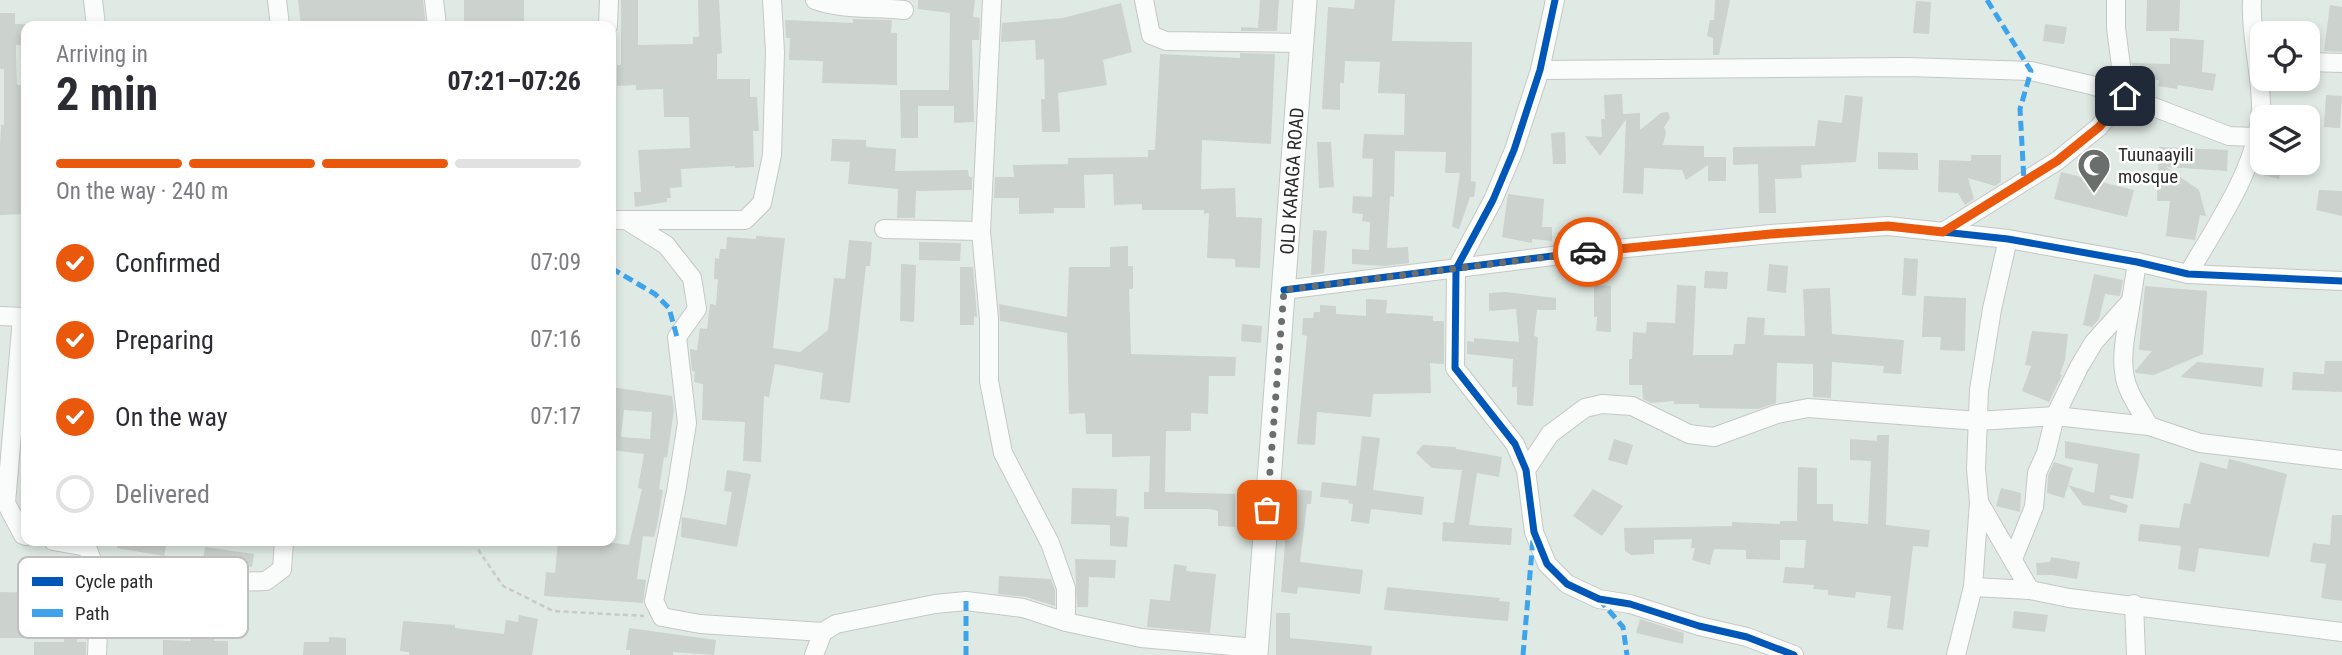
<!DOCTYPE html>
<html lang="en">
<head>
<meta charset="utf-8">
<style>
	body { margin:0; font-family:"Roboto Condensed",sans-serif; background:#f7f7f7; color:#2b2b33; height:100vh; display:flex; flex-direction:column; font-size:26px; white-space:nowrap }
	* { box-sizing:border-box; margin:0 }
	p { font-size:23px; color:#7c7c81 }
	.icon { flex:none; width:38px; height:38px; fill:none; stroke:currentColor; stroke-width:2; stroke-linecap:round; stroke-linejoin:round }
	.map { position:relative; flex:1; overflow:hidden }
	.sheet { position:absolute; left:21px; top:21px; width:595px; height:525px; display:flex; flex-direction:column; background:#fff; border-radius:14px; box-shadow:0 4px 10px #0003 }
	.sheet>* { flex:none }
	.controls { position:absolute; left:2250px; top:21px; display:grid; gap:14px }
	.controls a { display:grid; place-items:center; width:70px; height:70px; border-radius:14px; background:#fff; box-shadow:0 4px 10px #0003; font-size:35px }
	.pin { position:absolute; display:grid; place-items:center; width:60px; height:60px; color:#fff; margin:-30px; border-radius:14px; box-shadow:0 4px 10px #0006 }
	.courier { position:absolute; display:grid; place-items:center; width:70px; height:70px; margin:-35px; border:5px solid #ea580c; border-radius:50%; background:#fff; color:#222; box-shadow:0 2px 9px #0007 }
	.head em { font-style:normal; font-weight:700 }
	.head div { display:flex; flex-direction:column-reverse }
	.head { display:flex; align-items:center; justify-content:space-between; height:119px; padding:0 35px }
	h1 { font-size:46px; font-weight:700; line-height:52px }
	.bar { display:grid; grid-template-columns:repeat(4,1fr); gap:10px 7px; align-content:center; height:84px; padding:0 35px }
	.bar i { height:9px; border-radius:5px; background:#e1e1e2 }
	.bar .current { background:#ea580c }
	.bar p { grid-column:span 4 }
	ol { padding:0 35px; list-style:none }
	li { display:flex; align-items:center; gap:21px; height:77px }
	li p { margin-inline-start:auto }
	li .icon { padding:7px; border-radius:50%; background:#ea580c; color:#fff; stroke-width:4 }
	li:last-child { color:#7c7c81 }
	li i { width:38px; height:38px; border:4px solid #e1e1e2; border-radius:50% }
	.map>svg:first-child { display:block }
	.building { fill:#ccd2ce; fill-rule:evenodd }
	.lines { fill:none; stroke-linecap:round; stroke-linejoin:round }
	.minor-casing { stroke:#c5c7c5; stroke-width:20 }
	.tertiary-casing { stroke:#c5c7c5; stroke-width:25 }
	.path { stroke:#c8cac9; stroke-width:2.5; stroke-dasharray:5 3.5; stroke-linecap:butt }
	.minor { stroke:#fafcfb; stroke-width:18 }
	.tertiary { stroke:#fafcfb; stroke-width:23 }
	.quiet { stroke:#3ea3eb; stroke-width:5; stroke-dasharray:10 5; stroke-linecap:butt }
	.cycleway-casing { stroke:#fff; stroke-width:11 }
	.cycleway { stroke:#0057b8; stroke-width:7 }
	.done { stroke:#6a6e6c; stroke-width:7; stroke-dasharray:0 12.6 }
	.route { stroke:#ea580c; stroke-width:9 }
	.labels { text-anchor:middle; dominant-baseline:central; stroke-width:5; stroke-linejoin:round; paint-order:stroke }
	.poi-label { font-size:19px; fill:#2b2b2b; stroke:#fff; text-anchor:start }
	.street-label { font-size:19px; fill:#2b2b2b; stroke:#fff }
	.key { fill:#fff; stroke:#bfbfbf; stroke-width:2 }
	.key-label { font-size:19px; fill:#2b2b2b }
</style>
</head>
<body>
<div class="map">
<svg width="2342" height="655" viewBox="0 0 2342 655">
	<rect width="100%" height="100%" fill="#e0eae4"/>
	<g class="building">
		<polygon points="298,0 423,0 426,26 301,26"/>
		<rect x="464" y="0" width="60" height="26"/>
		<polygon points="621,0 638,0 638,45 693,44 693,37 699,37 698,0 719,0 722,53 717,54 717,79 750,79 750,97 757,97 759,131 753,131 754,167 735,168 735,166 681,169 682,187 670,188 671,198 667,198 667,202 635,207 634,192 641,192 638,150 690,148 689,117 664,117 663,89 636,90 636,85 617,86 617,65 621,65"/>
		<polygon points="918,0 975,0 973,17 980,18 979,40 972,40 974,122 954,123 954,106 918,106 918,138 901,138 900,90 949,90 950,13 918,9"/>
		<polygon points="1260,0 1279,0 1277,31 1241,31 1241,27 1258,28"/>
		<polygon points="1355,0 1395,0 1392,41 1472,42 1471,181 1476,182 1474,197 1470,197 1459,229 1452,227 1460,173 1445,173 1446,152 1395,151 1394,197 1390,196 1387,248 1408,247 1409,263 1384,266 1352,264 1352,249 1369,250 1370,222 1362,221 1363,214 1352,213 1353,196 1372,197 1373,159 1362,158 1364,134 1404,135 1405,94 1378,93 1380,62 1345,61 1344,83 1340,83 1340,110 1322,109 1328,7 1354,9"/>
		<polygon points="1715,0 1730,0 1719,55 1713,55 1713,38 1707,36 1710,20 1714,20"/>
		<polygon points="2147,0 2180,0 2179,31 2146,31"/>
		<polygon points="1916,1 1931,2 1929,34 1913,33"/>
		<polygon points="1121,3 1132,52 1103,60 1107,85 1058,93 1060,132 1042,132 1041,99 1045,99 1044,59 1036,60 1035,40 1001,42 1002,23 1063,18"/>
		<polygon points="2330,5 2342,7 2342,52 2324,51"/>
		<polygon points="0,13 15,13 15,24 26,24 26,45 16,45 16,51 17,85 26,85 26,214 0,215 0,147 1,125 4,125 4,69 0,69"/>
		<polygon points="853,19 892,20 891,33 897,33 897,85 822,83 823,61 789,60 790,38 786,38 785,20 853,23"/>
		<polygon points="2045,24 2067,27 2064,44 2043,41"/>
		<polygon points="2170,38 2204,40 2202,72 2216,74 2213,91 2178,85 2177,89 2158,86 2159,80 2134,80 2132,63 2170,64"/>
		<polygon points="1240,53 1275,54 1271,144 1202,140 1201,189 1235,188 1236,217 1262,218 1260,268 1235,267 1235,259 1207,258 1209,213 1204,214 1204,210 1142,210 1142,204 1114,205 1113,174 1084,175 1085,208 1054,208 1054,213 1019,214 1019,198 994,198 995,177 1014,177 1013,165 1068,164 1068,158 1148,157 1148,150 1155,150 1160,54 1240,58"/>
		<polygon points="1622,94 1623,114 1640,113 1640,130 1661,113 1668,112 1670,118 1664,127 1666,133 1663,145 1704,146 1704,157 1726,157 1726,181 1708,181 1708,165 1686,180 1682,170 1644,168 1643,194 1623,193 1626,119 1600,156 1585,136 1602,137 1601,119 1605,119 1604,95"/>
		<polygon points="1845,95 1863,97 1856,162 1801,165 1802,178 1775,179 1776,213 1759,213 1758,164 1733,165 1733,147 1815,146 1818,120 1842,123"/>
		<polygon points="2326,95 2342,96 2340,128 2324,127"/>
		<polygon points="1565,132 1566,164 1553,164 1551,133"/>
		<polygon points="832,139 866,140 866,147 896,149 895,171 968,170 969,177 972,177 972,190 916,191 915,218 897,218 898,189 848,184 850,162 831,161"/>
		<polygon points="1317,142 1331,142 1334,187 1319,188"/>
		<polygon points="2159,147 2228,150 2227,171 2166,167 2199,190 2206,216 2200,215 2195,240 2166,236 2170,201 2157,201"/>
		<polygon points="1878,152 1918,153 1918,170 1878,169"/>
		<polygon points="1971,155 2001,155 2001,182 1995,186 1968,178 1974,199 1965,205 1958,193 1938,192 1939,160 1971,161"/>
		<polygon points="2266,163 2283,163 2279,179 2263,175"/>
		<polygon points="2061,172 2134,190 2127,217 2054,199"/>
		<polygon points="2319,190 2342,191 2342,216 2316,210"/>
		<polygon points="1508,194 1544,199 1542,227 1552,227 1552,241 1532,239 1532,243 1502,237"/>
		<polygon points="1313,230 1327,231 1324,273 1311,275"/>
		<polygon points="756,236 785,238 773,348 800,352 828,330 834,278 845,279 849,240 872,242 870,266 866,266 850,403 820,399 823,373 775,364 769,397 764,396 761,462 743,461 745,422 702,420 703,384 694,382 695,372 692,371 690,349 697,350 700,328 707,329 710,304 716,305 718,279 714,279 715,258 719,259 720,249 726,249 727,237 756,239"/>
		<polygon points="919,242 961,243 960,261 919,260"/>
		<polygon points="1128,246 1128,266 1133,266 1133,289 1129,289 1131,354 1236,357 1235,376 1209,376 1208,414 1191,413 1191,431 1166,431 1165,492 1235,494 1235,527 1218,526 1218,511 1210,509 1144,509 1144,492 1149,492 1150,456 1112,457 1112,434 1086,434 1085,413 1069,414 1067,333 1000,321 999,304 1067,317 1069,267 1110,267 1110,247"/>
		<polygon points="1904,258 1918,259 1916,296 1902,295"/>
		<polygon points="901,264 916,265 914,322 900,321"/>
		<polygon points="1769,264 1788,266 1786,293 1767,291"/>
		<polygon points="960,267 973,267 977,317 974,316 974,325 960,325"/>
		<polygon points="1705,271 1728,272 1727,289 1704,288"/>
		<polygon points="2094,274 2123,280 2120,296 2105,294 2099,319 2092,327 2083,325"/>
		<polygon points="1594,285 1611,286 1611,332 1596,331 1597,317 1594,317"/>
		<polygon points="1677,285 1696,286 1693,355 1733,355 1734,344 1745,344 1747,317 1765,318 1764,335 1805,336 1803,289 1830,288 1832,334 1904,340 1901,374 1883,373 1884,366 1832,362 1831,398 1813,397 1813,364 1777,363 1776,403 1758,409 1699,408 1699,404 1674,404 1674,401 1651,403 1643,399 1642,385 1629,385 1629,359 1632,359 1633,332 1646,333 1647,322 1675,323"/>
		<polygon points="2145,286 2207,291 2203,354 2154,375 2136,373 2135,371 2152,351 2139,350"/>
		<polygon points="1506,292 1556,298 1556,310 1537,310 1534,336 1538,337 1533,406 1517,405 1517,387 1512,387 1513,359 1467,354 1467,341 1474,342 1474,338 1519,342 1516,309 1489,311 1489,293"/>
		<polygon points="1924,296 1966,298 1965,351 1940,350 1941,337 1922,337"/>
		<polygon points="1366,299 1387,300 1386,313 1433,316 1433,321 1444,321 1444,364 1430,363 1431,393 1373,394 1371,417 1317,412 1315,445 1297,444 1307,336 1302,335 1303,318 1313,318 1314,312 1320,312 1320,305 1336,306 1336,314 1366,316"/>
		<polygon points="1242,324 1262,326 1261,343 1241,341"/>
		<polygon points="2032,331 2068,334 2065,360 2060,374 2062,375 2049,402 2022,391 2031,366 2025,365"/>
		<polygon points="2325,361 2342,361 2342,392 2292,390 2293,372 2324,374"/>
		<polygon points="2197,362 2264,368 2262,387 2180,377"/>
		<path d="M 611,387 L 672,396 L 674,410 L 667,458 L 664,457 L 659,489 L 663,490 L 657,526 L 654,537 L 643,536 L 637,579 L 646,580 L 643,603 L 544,596 L 546,572 L 555,573 L 558,541 L 597,541 L 629,545 L 642,489 L 638,488 L 644,454 L 611,450 ZM 624,410 L 652,412 L 650,439 L 621,437 Z"/>
		<polygon points="1877,435 1889,435 1886,525 1930,530 1928,547 1913,546 1903,630 1887,628 1891,596 1856,592 1855,598 1828,595 1828,590 1813,589 1814,585 1783,583 1785,567 1804,568 1806,540 1780,540 1780,560 1746,559 1746,550 1714,549 1710,565 1692,560 1695,548 1691,548 1692,539 1654,540 1654,554 1631,555 1625,551 1624,528 1732,526 1732,522 1780,524 1780,521 1797,521 1798,467 1817,468 1817,504 1833,504 1833,521 1868,524 1871,461 1850,460 1850,439 1877,441"/>
		<polygon points="1362,436 1380,438 1373,490 1424,497 1422,515 1371,509 1369,524 1351,521 1353,504 1348,503 1349,500 1320,497 1322,482 1356,486"/>
		<polygon points="1614,439 1633,445 1627,465 1608,460"/>
		<polygon points="2065,441 2140,454 2133,499 2110,495 2110,499 2128,505 2126,513 2083,505 2068,485 2064,498 2047,493 2048,476 2054,462 2073,468 2068,485 2094,493 2098,464 2065,458"/>
		<polygon points="1423,445 1456,447 1456,449 1502,457 1499,477 1477,473 1469,525 1512,528 1511,545 1442,541 1443,522 1454,523 1462,470 1432,468 1416,453"/>
		<polygon points="2229,459 2287,474 2269,557 2199,548 2195,572 2178,569 2181,546 2138,541 2140,524 2179,528 2184,503 2190,504 2200,462 2227,469"/>
		<polygon points="727,470 751,474 737,547 681,537 682,517 726,525 732,492 724,491"/>
		<polygon points="1072,488 1117,489 1116,516 1129,517 1127,547 1110,546 1110,525 1071,524"/>
		<polygon points="2001,488 2021,493 2020,512 1996,506"/>
		<polygon points="1294,489 1312,491 1311,504 1307,504 1300,562 1363,570 1360,594 1298,587 1297,594 1281,592 1287,519 1290,519"/>
		<polygon points="1593,489 1623,506 1602,536 1573,516"/>
		<polygon points="2332,515 2342,515 2342,601 2321,598 2326,564 2310,562 2313,543 2330,545"/>
		<polygon points="117,541 167,541 164,556 117,548"/>
		<polygon points="205,547 254,554 252,567 203,559"/>
		<polygon points="2051,557 2080,562 2077,579 2051,575 2037,575 2036,563 2050,562"/>
		<polygon points="1075,559 1116,560 1115,578 1089,577 1088,607 1077,607"/>
		<polygon points="1174,564 1187,566 1186,571 1216,574 1210,633 1147,627 1150,599 1170,601"/>
		<polygon points="999,576 1051,579 1055,590 1055,606 1026,597 998,594"/>
		<polygon points="1387,587 1500,598 1499,601 1510,602 1508,621 1384,610"/>
		<polygon points="42,589 54,590 54,594 79,595 77,642 86,642 86,655 34,655 34,642 64,642 64,613 29,612 28,638 0,638 0,592 42,593"/>
		<polygon points="2014,611 2048,615 2045,632 2012,628"/>
		<polygon points="1276,613 1290,613 1290,638 1372,646 1371,655 1276,655"/>
		<polygon points="519,615 538,619 532,655 409,655 409,652 400,651 403,621 455,625 455,628 504,634 506,620 518,622"/>
		<polygon points="1640,619 1684,633 1683,644 1636,633"/>
		<polygon points="629,628 716,640 714,655 673,652 673,655 630,655 630,650 626,650"/>
		<polygon points="191,634 214,634 214,641 228,641 228,655 163,655 163,640 191,641"/>
		<polygon points="329,637 346,638 346,655 303,655 304,642 329,642"/>
	</g>
	<g class="lines">
		<defs>
			<g id="minor">
				<polyline points="93,0 96,26"/>
				<polyline points="277,0 280,26"/>
				<polyline points="434,0 437,26"/>
				<path d="M 815,0 C 843,10 875,7 904,10"/>
				<polyline points="992,0 981,231 989,319 989,381 1003,453 1050,543 1066,588 1066,622"/>
				<polyline points="1144,0 1151,35 1166,41 1302,43"/>
				<polyline points="1555,0 1540,70 1514,150 1493,200 1456,269 1455,368 1515,444 1526,470 1534,532 1547,564 1567,584 1599,599 1630,604 1699,626 1747,637 1794,655"/>
				<polyline points="608,26 609,0"/>
				<polyline points="2308,62 2342,63"/>
				<polyline points="1540,70 1908,67 2031,71 2091,85 2125,96 2229,136 2255,137"/>
				<polyline points="611,220 626,220 666,245 692,278 697,309 677,337 687,423 676,492 654,601 662,617 700,624 823,632"/>
				<polyline points="627,220 745,220 762,203 772,155 775,52 772,0"/>
				<polyline points="884,229 981,231"/>
				<polyline points="1943,232 2057,161 2099,127 2125,96 2116,28 2116,0"/>
				<polyline points="2008,239 1992,309 1979,390 1976,469 1979,502 2030,590"/>
				<path d="M 2188,274 C 2216,226 2260,163 2261,107 C 2261,71 2250,36 2252,0"/>
				<polyline points="1284,290 1576,253 1771,234 1888,226 2008,239 2137,262 2188,274 2342,281"/>
				<path d="M 2131,301 C 2128,324 2121,349 2124,372 C 2126,392 2140,409 2149,426"/>
				<polyline points="0,316 26,317"/>
				<polyline points="22,318 6,503 23,535 26,536"/>
				<polyline points="1526,470 1550,434 1585,408 1602,404 1632,406 1689,434 1714,437 1777,414 1808,408 1978,421 2055,416 2149,426 2200,443 2342,460"/>
				<polyline points="53,541 87,547 100,582 97,655"/>
				<polyline points="2013,559 2034,507 2037,473 2046,453 2055,416 2079,367 2094,342 2131,301 2137,262"/>
				<polyline points="100,582 150,585 266,581 282,569 284,541"/>
				<polyline points="1973,587 2030,590 2069,598 2342,632"/>
				<polyline points="2134,604 2136,655"/>
				<polyline points="814,655 823,632 836,624 935,604 966,601 1023,608 1066,622 1141,638 1256,648"/>
				<polyline points="1956,655 1973,587 1979,502"/>
			</g>
			<polyline id="tertiary" points="1256,655 1305,0"/>
		</defs>
		<use href="#minor" class="minor-casing"/>
		<use href="#tertiary" class="tertiary-casing"/>
		<polyline class="path" points="478,541 479,551 503,586 553,611 644,616"/>
		<use href="#minor" class="minor"/>
		<use href="#tertiary" class="tertiary"/>
		<g class="quiet">
			<polyline points="1987,0 2031,71 2020,109 2024,181"/>
			<polyline points="611,268 655,294 669,308 677,337"/>
			<polyline points="1599,599 1623,627 1627,655"/>
			<polyline points="966,601 966,655"/>
			<polyline points="1523,655 1533,539"/>
		</g>
		<defs>
			<g id="cycleway">
				<polyline points="1555,0 1540,70 1514,150 1493,200 1456,269 1455,368 1515,444 1526,470 1534,532 1547,564 1567,584 1599,599 1630,604 1699,626 1747,637 1794,655"/>
				<polyline points="1284,290 1576,253 1771,234 1888,226 2008,239 2137,262 2188,274 2342,281"/>
			</g>
		</defs>
		<use href="#cycleway" class="cycleway-casing"/>
		<use href="#cycleway" class="cycleway"/>
	</g>
	<g class="lines">
		<polyline class="done" points="1267,510 1284,290 1588,252"/>
		<polyline class="route" points="1588,252 1771,234 1888,226 1943,232 2057,161 2099,127 2125,96"/>
	</g>
	<defs>
		<symbol id="mosque-pin" viewBox="-11 -11 22 30"><path d="M0 17L-7.5 6A9.5 9.5 0 1 1 7.5 6Z" fill="#6a6e6c" stroke="#fff"/><path d="M3.5-4.9A6 6 0 1 0 3.5 4.9A5 5 0 1 1 3.5-4.9Z" fill="#fff"/></symbol>
	</defs>
	<g fill-rule="evenodd">
		<use href="#mosque-pin" x="2075" y="146" width="38" height="52"/>
	</g>
	<g class="labels">
		<g class="poi-label">
			<text x="2118" y="154">Tuunaayili<tspan x="2118" dy="22">mosque</tspan></text>
		</g>
		<g class="street-label">
			<text transform="translate(1292 181) rotate(-86)">OLD KARAGA ROAD</text>
		</g>
	</g>
	<rect x="18" y="557" width="230" height="81" rx="10" class="key"/>
	<rect x="32" y="577" width="31" height="9" fill="#0057b8"/>
	<rect x="32" y="609" width="31" height="8" fill="#3ea3eb"/>
	<g class="key-label">
		<text x="75" y="588">Cycle path</text>
		<text x="75" y="620">Path</text>
	</g>
</svg>
<div class="controls">
<a><svg class="icon" aria-label="locate" viewBox="0 0 24 24"><circle cx="12" cy="12" r="6"/><path d="M12 2v4M12 18v4M2 12h4M18 12h4"/></svg></a>
<a><svg class="icon" aria-label="layers" viewBox="0 0 24 24"><path d="M12 4l9 5-9 5-9-5zM3 14l9 5 9-5"/></svg></a>
</div>
<div class="pin" style="left:1267px;top:510px;background:#ea580c"><svg class="icon" aria-label="bag" viewBox="0 0 24 24"><path d="M5 8h14l-1 12H6zM9 8a3 3 0 0 1 6 0"/></svg></div>
<div class="pin" style="left:2125px;top:96px;background:#1f2937"><svg class="icon" aria-label="home" viewBox="0 0 24 24"><path d="M3 11l9-7 9 7M6 9v11h12V9"/></svg></div>
<div class="courier" style="left:1588px;top:252px"><svg class="icon" aria-label="car" viewBox="0 0 24 24"><path d="M5 17H2v-5l4-1 3-4h7l3 4 3 1v5h-3M9 17h6M6 11h13"/><circle cx="7" cy="17" r="2"/><circle cx="17" cy="17" r="2"/></svg></div>
<section class="sheet">
<div class="head"><div><h1>2 min</h1><p>Arriving in</p></div><em>07:21–07:26</em></div>
<div class="bar"><i class="current"></i><i class="current"></i><i class="current"></i><i></i><p>On the way · 240 m</p></div>
<ol>
<li><svg class="icon" aria-label="check" viewBox="0 0 24 24"><path d="M5 12l5 5 9-10"/></svg>Confirmed<p>07:09</p></li>
<li><svg class="icon" aria-label="check" viewBox="0 0 24 24"><path d="M5 12l5 5 9-10"/></svg>Preparing<p>07:16</p></li>
<li><svg class="icon" aria-label="check" viewBox="0 0 24 24"><path d="M5 12l5 5 9-10"/></svg>On the way<p>07:17</p></li>
<li><i></i>Delivered</li>
</ol>
</section>
</div>
</body>
</html>
